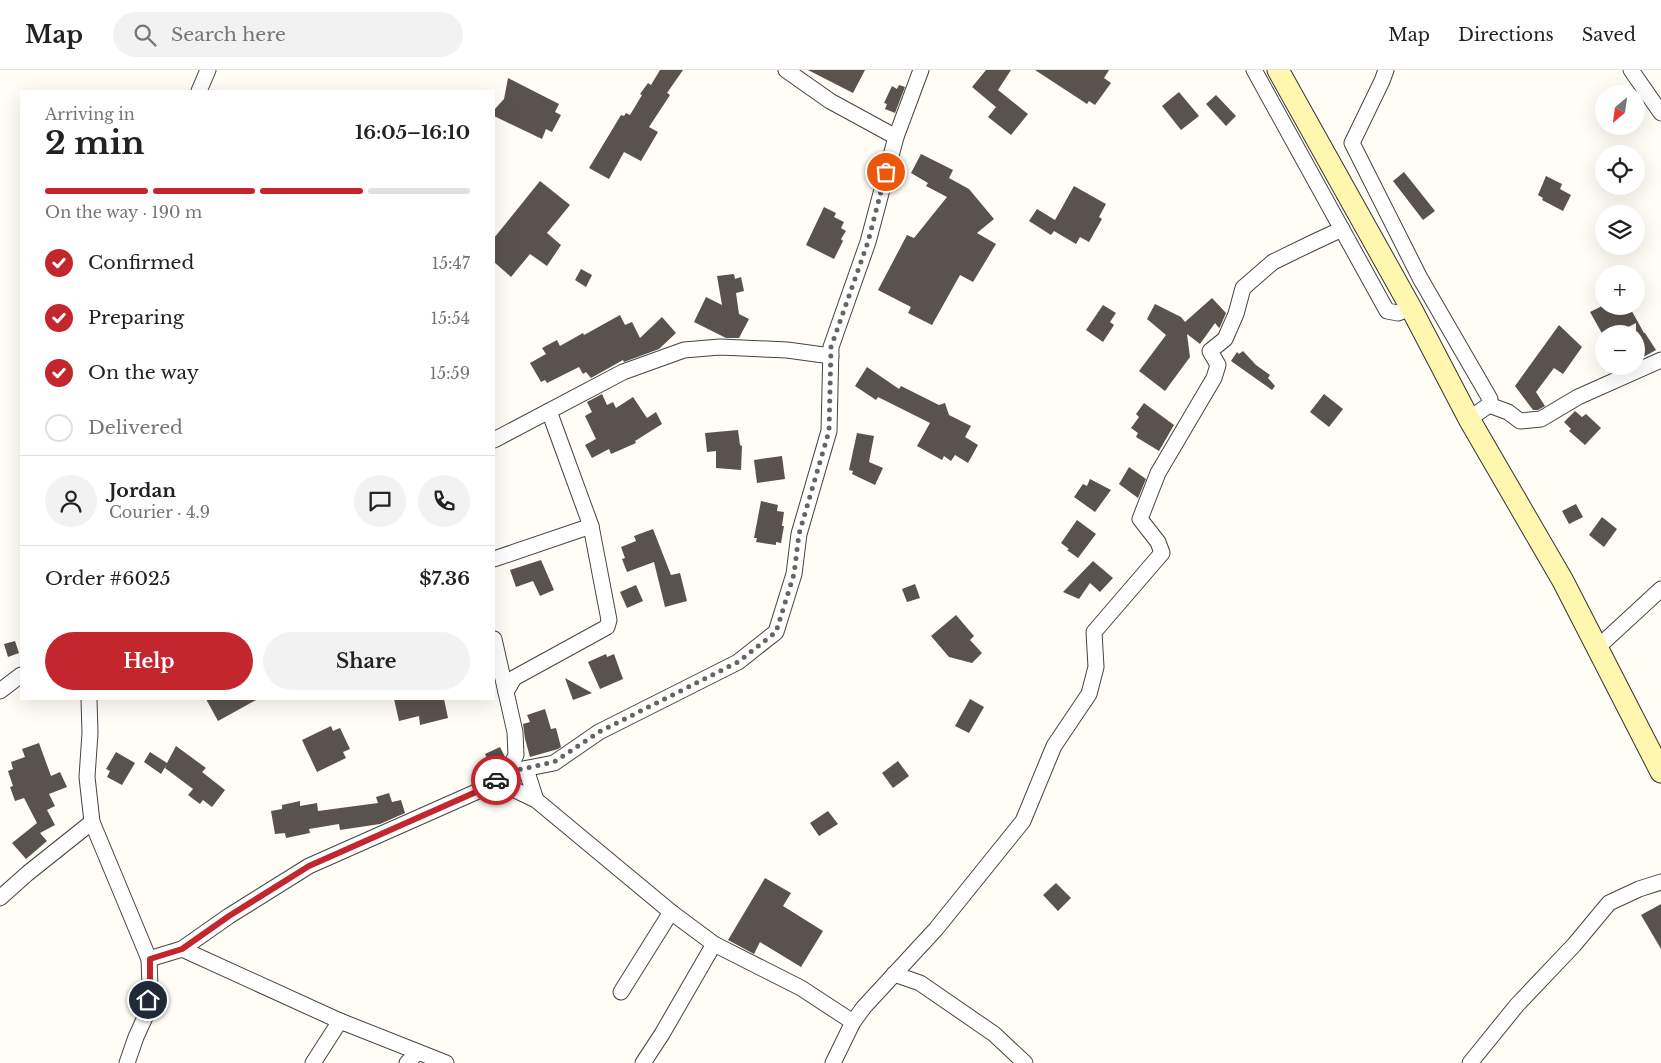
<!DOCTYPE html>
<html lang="en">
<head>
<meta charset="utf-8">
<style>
	body { margin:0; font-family:"Libre Baskerville",serif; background:#f2f2f2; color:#222; height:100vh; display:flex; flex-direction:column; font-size:19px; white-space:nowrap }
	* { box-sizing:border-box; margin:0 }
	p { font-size:16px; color:#767676 }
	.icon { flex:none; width:28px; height:28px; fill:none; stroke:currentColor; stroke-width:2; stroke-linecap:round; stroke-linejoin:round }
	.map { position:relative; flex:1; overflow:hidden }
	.panel { position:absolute; left:20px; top:20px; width:475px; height:610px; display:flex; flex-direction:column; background:#fff; border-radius:0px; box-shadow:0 5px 20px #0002 }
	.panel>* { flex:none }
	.needle { width:32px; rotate:209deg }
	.buttons { position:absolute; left:1595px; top:15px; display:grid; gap:10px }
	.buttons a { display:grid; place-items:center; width:50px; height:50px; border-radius:50%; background:#fff; box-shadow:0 5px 20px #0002; font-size:25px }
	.pin { position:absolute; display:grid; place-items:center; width:42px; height:42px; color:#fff; margin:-21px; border:2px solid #fff; border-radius:50%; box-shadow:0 1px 5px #0007 }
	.courier { position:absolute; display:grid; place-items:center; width:50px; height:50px; margin:-25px; border:4px solid #c4262e; border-radius:50%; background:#fff; color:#222; box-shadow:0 1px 6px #0007 }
	.summary em { font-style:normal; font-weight:800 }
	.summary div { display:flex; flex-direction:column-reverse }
	.summary { display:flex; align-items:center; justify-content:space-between; height:85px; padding:0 25px }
	h1 { font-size:32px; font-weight:800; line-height:38px }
	.bar { display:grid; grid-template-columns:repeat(4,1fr); gap:8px 5px; align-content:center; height:60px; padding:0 25px }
	.bar i { height:6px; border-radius:4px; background:#e0e0e0 }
	.bar .on { background:#c4262e }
	.bar p { grid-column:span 4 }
	.line { display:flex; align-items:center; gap:12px; padding:0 25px; border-top:1px solid #e0e0e0 }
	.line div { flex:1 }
	.round { display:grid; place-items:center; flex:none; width:52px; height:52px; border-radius:26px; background:#f2f2f2 }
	ol { padding:0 25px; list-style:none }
	li { display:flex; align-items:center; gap:15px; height:55px }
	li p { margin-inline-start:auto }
	li .icon { padding:5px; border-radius:50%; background:#c4262e; color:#fff; stroke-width:4 }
	li:last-child { color:#767676 }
	li i { width:28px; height:28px; border:2px solid #e0e0e0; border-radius:50% }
	.action { display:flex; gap:10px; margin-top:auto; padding:10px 25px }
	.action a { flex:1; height:58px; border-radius:30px; background:#c4262e; color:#fff; font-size:20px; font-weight:800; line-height:58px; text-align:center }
	.action a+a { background:#f2f2f2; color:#222 }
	header { display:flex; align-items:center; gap:30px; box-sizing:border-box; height:70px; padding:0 25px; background:#fff; border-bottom:1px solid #e0e0e0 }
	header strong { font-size:24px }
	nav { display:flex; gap:28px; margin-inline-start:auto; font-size:18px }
	.search { width:350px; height:45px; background:#f2f2f2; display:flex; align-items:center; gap:12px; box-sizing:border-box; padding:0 18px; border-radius:28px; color:#767676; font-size:19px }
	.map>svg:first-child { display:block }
	.building { fill:#5a524d }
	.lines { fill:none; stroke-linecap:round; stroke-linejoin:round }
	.street-casing { stroke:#444; stroke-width:17 }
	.secondary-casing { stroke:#333; stroke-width:23 }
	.street { stroke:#fff; stroke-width:15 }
	.secondary { stroke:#fff6b0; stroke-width:21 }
	.done { stroke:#646461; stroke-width:5; stroke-dasharray:0 9 }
	.route { stroke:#c4262e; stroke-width:6 }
</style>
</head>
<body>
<header>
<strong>Map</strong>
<div class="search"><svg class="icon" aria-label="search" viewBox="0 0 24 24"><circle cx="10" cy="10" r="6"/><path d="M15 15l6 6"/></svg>Search here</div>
<nav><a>Map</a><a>Directions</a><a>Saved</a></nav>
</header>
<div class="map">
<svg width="1661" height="993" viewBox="0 0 1661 993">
	<rect width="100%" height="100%" fill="#fffdf5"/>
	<g class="building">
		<polygon points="660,0 683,0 667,23 670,25 649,57 658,62 641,91 624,82 609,109 589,98 621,45 624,46 626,43 630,45 642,25 640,24 648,13 651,15"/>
		<polygon points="808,0 865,0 853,23"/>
		<polygon points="986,0 1011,0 998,20 1028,44 1011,65 988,47 996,37 972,17"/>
		<polygon points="1035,0 1109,0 1104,8 1111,13 1095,35 1089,31 1087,34"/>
		<polygon points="508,8 559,34 555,42 561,45 552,62 546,59 542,69 494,46 494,40 504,29"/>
		<polygon points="899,15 905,17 895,43 885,39 887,34 884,33 892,16 897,19"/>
		<polygon points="1179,22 1199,46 1181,60 1162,36"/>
		<polygon points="1216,25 1236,46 1226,56 1206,34"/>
		<polygon points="921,84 953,100 949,108 969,119 994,149 977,163 996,174 973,212 960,205 932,255 908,243 911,237 878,220 907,165 914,168 947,127 926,116 928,113 911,103"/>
		<polygon points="1404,102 1435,141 1423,150 1393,111"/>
		<polygon points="1546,106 1562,114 1560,119 1571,125 1563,141 1542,130 1543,128 1538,125"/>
		<polygon points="540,111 570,135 547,163 561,175 547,196 530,184 511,207 494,192 494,168"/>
		<polygon points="1074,116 1106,134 1099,147 1102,149 1089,172 1080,167 1076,174 1054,161 1051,165 1029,151 1037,139 1055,150"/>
		<polygon points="824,137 836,143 834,147 844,152 841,158 846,161 841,169 843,171 834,189 806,175"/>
		<polygon points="581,199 592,205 586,217 575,210"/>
		<polygon points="734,204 735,209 741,207 744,221 736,223 739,244 749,249 739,268 726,268 694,252 706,227 722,235 717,206"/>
		<polygon points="1212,228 1226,243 1220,257 1219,258 1215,253 1200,274 1187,264 1190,287 1165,321 1139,301 1166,265 1147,249 1155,234 1181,247 1185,252"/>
		<polygon points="1103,235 1116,243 1110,252 1114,255 1103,272 1086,260"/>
		<polygon points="1604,235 1604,236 1629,236 1644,263 1645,263 1656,280 1636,291 1636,253 1615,264 1605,264 1604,261 1604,267 1590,242"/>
		<polygon points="620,245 625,255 632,252 640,268 662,247 676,263 659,279 624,292 623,290 591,308 586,302 583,304 579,297 547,313 545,310 541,312 530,293 546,284 542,278 557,270 560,276 583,263 584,265"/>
		<polygon points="1559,255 1582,277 1563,304 1554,298 1536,322 1545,336 1538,340 1533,340 1515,316"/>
		<polygon points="1243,281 1256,295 1270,305 1268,308 1275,316 1272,320 1231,291 1237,282 1239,284"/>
		<polygon points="867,297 899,319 901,316 939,335 945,333 949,345 971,356 965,367 978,375 968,393 955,385 951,391 944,386 942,390 917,376 930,353 878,327 876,330 855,316"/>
		<polygon points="602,324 607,335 613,332 616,338 633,327 647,348 656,342 662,354 635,371 636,373 611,384 609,379 592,388 585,375 596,369 585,346 592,342 587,332"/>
		<polygon points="1324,324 1343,339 1329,357 1310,342"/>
		<polygon points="1144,333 1174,355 1159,381 1136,367 1138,363 1131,358 1139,347 1136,344"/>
		<polygon points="1575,341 1582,347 1586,344 1601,358 1585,375 1569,361 1571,359 1564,352"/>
		<polygon points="738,360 740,375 742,376 741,400 716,398 716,381 707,382 705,363"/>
		<polygon points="857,363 874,366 869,392 883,398 875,415 852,404 853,401 849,400"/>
		<polygon points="782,386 785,409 757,413 754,390"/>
		<polygon points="1129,397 1146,409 1138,428 1119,414"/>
		<polygon points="1090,409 1111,420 1095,442 1074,427 1083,414 1087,416"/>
		<polygon points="761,431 778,435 777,441 784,442 782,456 784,456 781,473 776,472 776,475 756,472 757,468 754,468"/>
		<polygon points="1576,434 1583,447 1569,454 1562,441"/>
		<polygon points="1602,447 1617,459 1604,477 1589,465"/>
		<polygon points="1077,450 1096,464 1078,488 1067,480 1069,479 1061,473"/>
		<polygon points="653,459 671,505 680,503 687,531 665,537 654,492 627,502 622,489 625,488 621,477 636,471 634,466"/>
		<polygon points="541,490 554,520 540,526 533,511 516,517 510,500"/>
		<polygon points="1093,491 1113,508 1100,522 1090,513 1079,529 1063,522"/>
		<polygon points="915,514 920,528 907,532 902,519"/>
		<polygon points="636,515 643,531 627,538 620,522"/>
		<polygon points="956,545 974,566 970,570 982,583 972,593 949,587 931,566"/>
		<polygon points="15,571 19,583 8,587 4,574"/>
		<polygon points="606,584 607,587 614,584 623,609 600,619 588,592"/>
		<polygon points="565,608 592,623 573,630"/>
		<polygon points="206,629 258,629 218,651"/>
		<polygon points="394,629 444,629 448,648 420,655 419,646 399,651"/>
		<polygon points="970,629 984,637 969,663 955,656"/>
		<polygon points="545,639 551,659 556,658 561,677 558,679 530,687 525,669 523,654 530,652 527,645"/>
		<polygon points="331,656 333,661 340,658 350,679 343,682 346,688 317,702 302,670"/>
		<polygon points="39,673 51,706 60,702 67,717 49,724 55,736 47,740 55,755 40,763 47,771 26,789 12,773 37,753 24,728 15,731 10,717 13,716 8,701 13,699 11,692 25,687 22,679"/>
		<polygon points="176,676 206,698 202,702 225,720 212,737 203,730 200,734 188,725 193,719 165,698 167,694 161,704 144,692 150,682 167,693"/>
		<polygon points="500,677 505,687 502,694 492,698 485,684"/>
		<polygon points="116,682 135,693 122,715 107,707 110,701 106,699"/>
		<polygon points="898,691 909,706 893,718 882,703"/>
		<polygon points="389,723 392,732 401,730 405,743 380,754 340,760 339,754 309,759 310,763 286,768 285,763 275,764 271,741 282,739 282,735 300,731 300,736 317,733 318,741 378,733 376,727"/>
		<polygon points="828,741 838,754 819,766 810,753"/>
		<polygon points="765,808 791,823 783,836 823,861 801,897 760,872 754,884 728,870"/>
		<polygon points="1056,813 1071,828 1058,841 1043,825"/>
		<polygon points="1661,834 1661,879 1641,845"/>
	</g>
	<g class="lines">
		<defs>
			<g id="street">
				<polyline points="786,0 830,31 896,67"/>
				<polyline points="1254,0 1387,241 1398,243 1411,238"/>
				<polyline points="1386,0 1382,11 1352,73 1420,208 1490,329 1489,335 1469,349"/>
				<polyline points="1631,0 1661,43"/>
				<polyline points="199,21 208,0"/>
				<polyline points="1489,335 1508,342 1520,351 1541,349 1578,327 1661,290"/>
				<polyline points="494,370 623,302 684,280 720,277 787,280 831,286"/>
				<polyline points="494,489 591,456"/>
				<polyline points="1597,578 1661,519"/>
				<polyline points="0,621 21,605"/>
				<polyline points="506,622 514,608 607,557 609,550 591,456 549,341"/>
				<polyline points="89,629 90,663 87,707 92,752 149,889 150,917 147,943 136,967 127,993"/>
				<polyline points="526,699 536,730"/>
				<polyline points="508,702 554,693 599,662 738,592 776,562 794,504 799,464 829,361 831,277 868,172 896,67 921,0"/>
				<polyline points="485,718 513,719 536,730 671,842 714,874 801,918 853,952"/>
				<polyline points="0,828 28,803 92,752"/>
				<polyline points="182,879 229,846 309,796 485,718 508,702 516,685 515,662 494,569"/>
				<polyline points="149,889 182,879 340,951 446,993"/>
				<polyline points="894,904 920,913 994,964 1025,993"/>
				<polyline points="621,922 671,842"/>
				<polyline points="313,993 340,951"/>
				<polyline points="407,993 418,982"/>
				<polyline points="643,993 662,964 714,874"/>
				<polyline points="833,993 853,952 864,937 936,859 1023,751 1054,676 1089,624 1096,597 1094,562 1162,483 1158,472 1140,449 1158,403 1214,308 1218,295 1210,281 1225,269 1236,244 1243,218 1273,192 1312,173 1342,159"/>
				<polyline points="1470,993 1517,935 1574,875 1609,833 1639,819 1661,812"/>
			</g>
			<polyline id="secondary" points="1278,0 1411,238 1469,349 1563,511 1661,702"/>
		</defs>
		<use href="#street" class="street-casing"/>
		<use href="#secondary" class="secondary-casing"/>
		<use href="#street" class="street"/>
		<use href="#secondary" class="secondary"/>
	</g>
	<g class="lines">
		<polyline class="done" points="496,710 508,702 554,692 599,662 738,592 776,562 794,504 799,464 829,361 831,277 868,172 886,102"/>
		<polyline class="route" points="148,930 150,917 150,889 182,879 229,846 309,796 485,718 496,710"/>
	</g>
</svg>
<div class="buttons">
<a><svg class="needle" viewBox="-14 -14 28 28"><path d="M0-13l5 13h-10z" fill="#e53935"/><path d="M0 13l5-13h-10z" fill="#767676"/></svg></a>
<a><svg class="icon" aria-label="locate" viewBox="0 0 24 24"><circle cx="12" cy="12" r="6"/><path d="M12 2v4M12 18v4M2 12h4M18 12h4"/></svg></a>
<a><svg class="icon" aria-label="layers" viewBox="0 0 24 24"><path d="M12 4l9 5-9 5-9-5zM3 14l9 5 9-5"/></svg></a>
<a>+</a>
<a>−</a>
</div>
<div class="pin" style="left:886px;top:102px;background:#ea580c"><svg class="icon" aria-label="bag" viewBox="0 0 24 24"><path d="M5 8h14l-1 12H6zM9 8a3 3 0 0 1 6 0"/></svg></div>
<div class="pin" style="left:148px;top:930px;background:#1f2937"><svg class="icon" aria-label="home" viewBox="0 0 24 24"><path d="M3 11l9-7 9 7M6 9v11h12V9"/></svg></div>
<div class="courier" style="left:496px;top:710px"><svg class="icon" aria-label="car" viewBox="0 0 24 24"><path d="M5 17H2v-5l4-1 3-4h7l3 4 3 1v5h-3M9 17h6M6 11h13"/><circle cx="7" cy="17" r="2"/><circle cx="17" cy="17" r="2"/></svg></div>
<section class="panel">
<div class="summary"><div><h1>2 min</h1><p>Arriving in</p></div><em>16:05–16:10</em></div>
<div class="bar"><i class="on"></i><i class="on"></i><i class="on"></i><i></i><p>On the way · 190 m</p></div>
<ol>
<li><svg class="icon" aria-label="check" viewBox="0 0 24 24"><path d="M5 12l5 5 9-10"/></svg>Confirmed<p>15:47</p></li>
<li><svg class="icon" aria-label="check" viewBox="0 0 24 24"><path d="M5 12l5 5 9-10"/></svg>Preparing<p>15:54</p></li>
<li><svg class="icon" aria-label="check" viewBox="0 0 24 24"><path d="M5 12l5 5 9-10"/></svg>On the way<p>15:59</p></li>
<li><i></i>Delivered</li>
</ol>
<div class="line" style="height:90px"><a class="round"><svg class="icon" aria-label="person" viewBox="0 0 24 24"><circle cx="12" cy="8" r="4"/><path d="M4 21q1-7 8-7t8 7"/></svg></a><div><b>Jordan</b><p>Courier · 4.9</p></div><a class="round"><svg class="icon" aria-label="chat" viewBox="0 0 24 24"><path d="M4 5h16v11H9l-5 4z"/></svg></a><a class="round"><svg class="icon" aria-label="phone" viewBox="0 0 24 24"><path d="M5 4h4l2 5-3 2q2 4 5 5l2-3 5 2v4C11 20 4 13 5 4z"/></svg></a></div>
<div class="line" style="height:65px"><div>Order #6025</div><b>$7.36</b></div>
<div class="action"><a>Help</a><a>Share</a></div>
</section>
</div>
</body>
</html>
